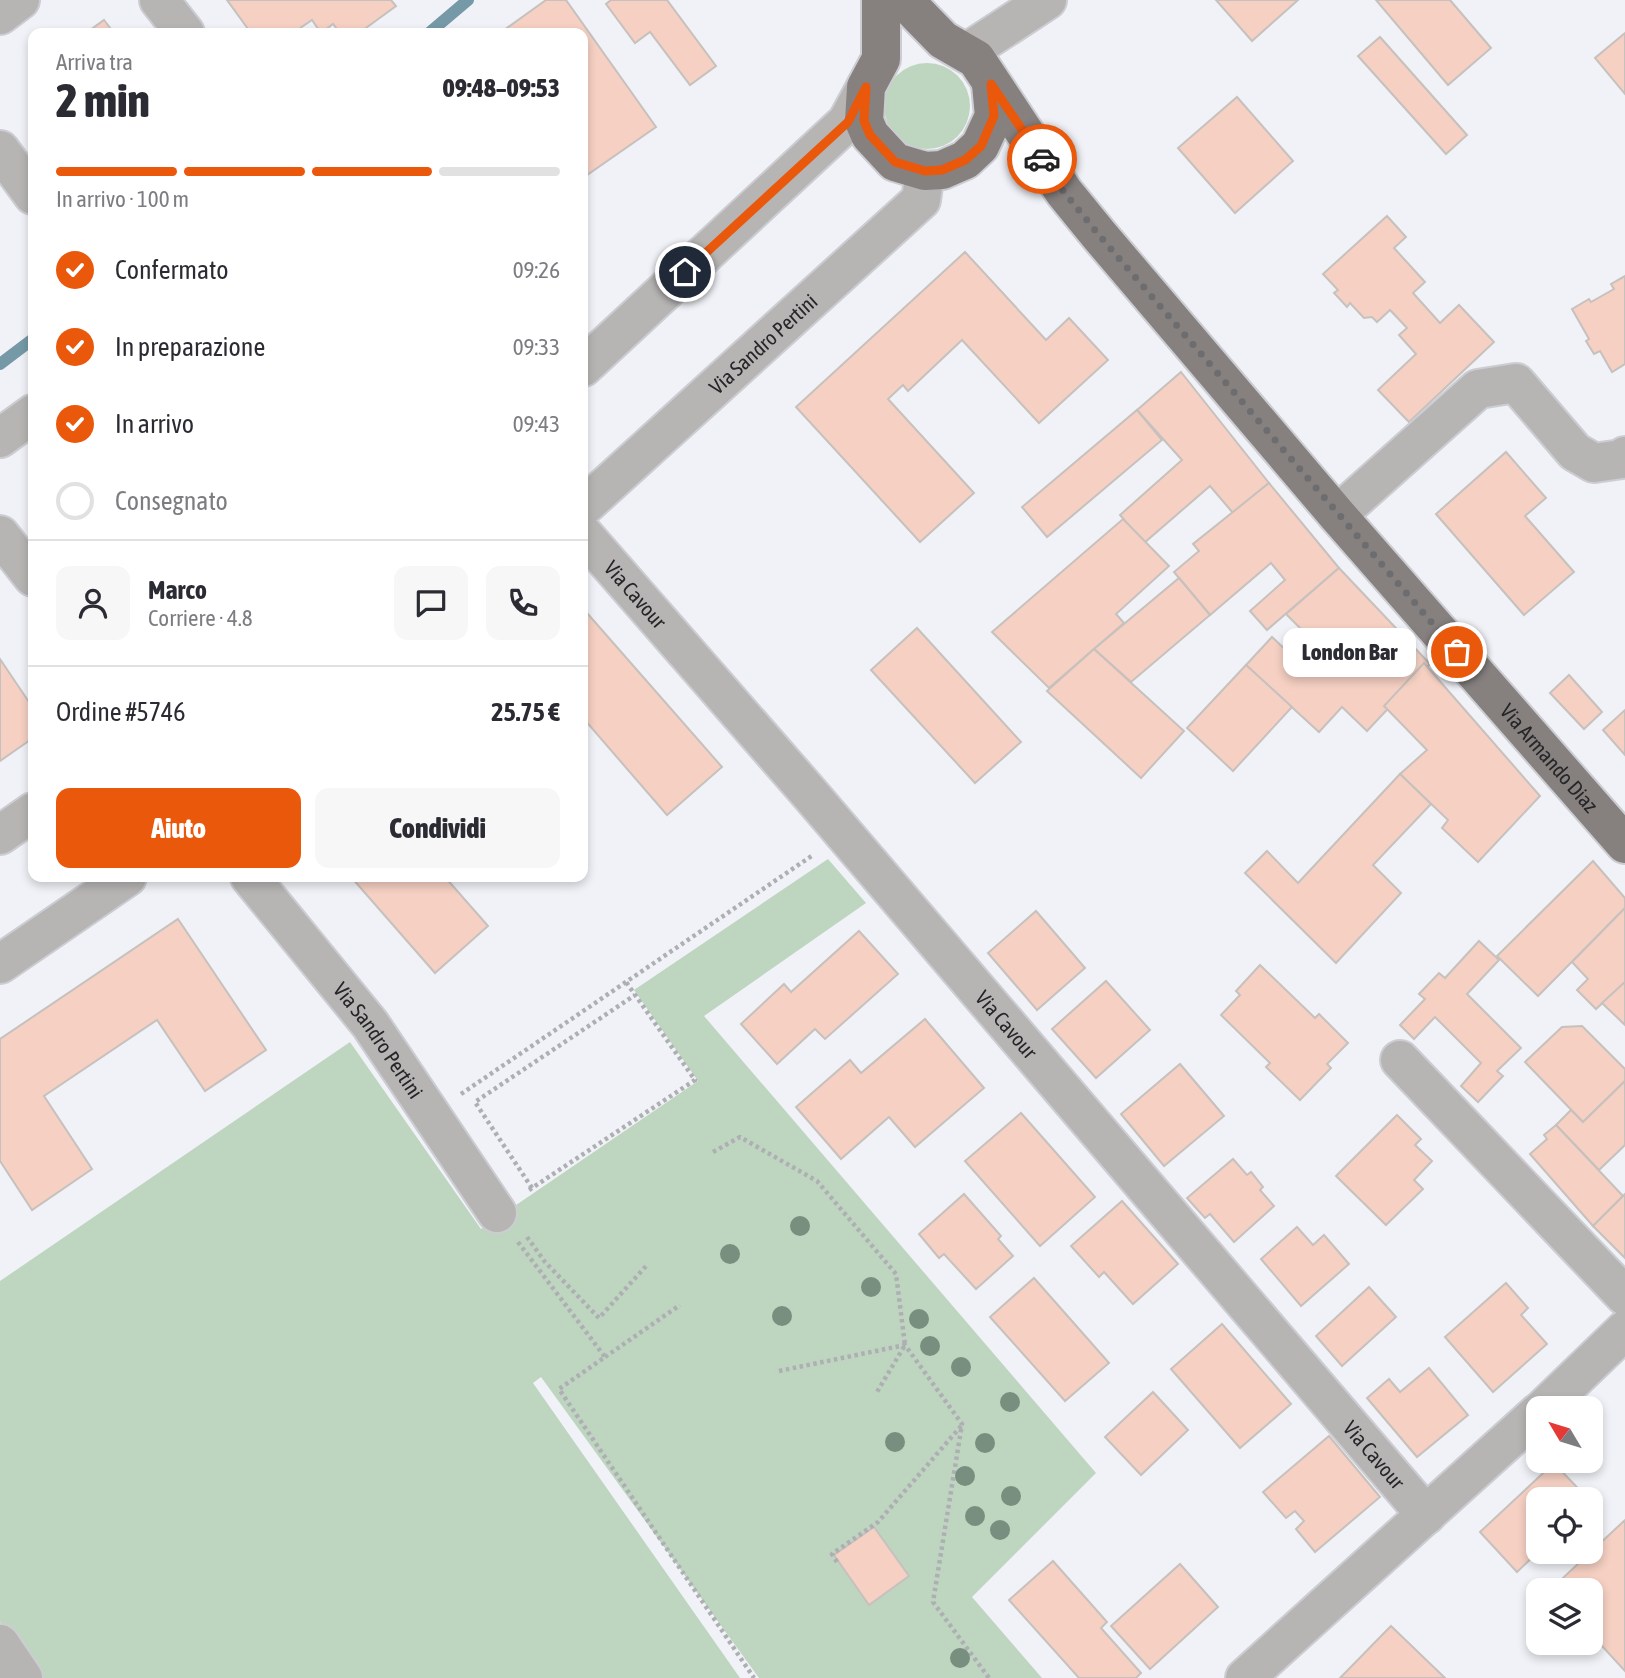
<!DOCTYPE html>
<html lang="it">
<head>
<meta charset="utf-8">
<style>
	body { margin:0; font-family:"Asap Condensed",sans-serif; background:#f7f7f7; color:#2b2b33; height:100vh; display:flex; flex-direction:column; font-size:26px; white-space:nowrap }
	* { box-sizing:border-box; margin:0 }
	p { font-size:23px; color:#7c7c81 }
	.icon { flex:none; width:38px; height:38px; fill:none; stroke:currentColor; stroke-width:2; stroke-linecap:round; stroke-linejoin:round }
	.map { position:relative; flex:1; overflow:hidden }
	.details { position:absolute; left:28px; top:28px; width:560px; height:854px; display:flex; flex-direction:column; background:#fff; border-radius:14px; box-shadow:0 4px 10px #0003 }
	.details>* { flex:none }
	.needle { width:46px; rotate:308deg }
	.fabs { position:absolute; left:1526px; top:1396px; display:grid; gap:14px }
	.fabs a { display:grid; place-items:center; width:77px; height:77px; border-radius:14px; background:#fff; box-shadow:0 4px 10px #0003; font-size:35px }
	.pin { position:absolute; display:grid; place-items:center; width:60px; height:60px; color:#fff; margin:-30px; border:4px solid #fff; border-radius:50%; box-shadow:0 2px 7px #0007 }
	.courier { position:absolute; display:grid; place-items:center; width:70px; height:70px; margin:-35px; border:5px solid #ea580c; border-radius:50%; background:#fff; color:#222; box-shadow:0 2px 9px #0007 }
	.bubble { position:absolute; height:49px; border-radius:14px; background:#fff; box-shadow:0 4px 10px #0003; font-size:23px; font-weight:800; line-height:49px; text-align:center }
	.head em { font-style:normal; font-weight:800 }
	.head div { display:flex; flex-direction:column-reverse }
	.head { display:flex; align-items:center; justify-content:space-between; height:119px; padding:0 28px }
	h1 { font-size:46px; font-weight:800; line-height:52px }
	.bar { display:grid; grid-template-columns:repeat(4,1fr); gap:10px 7px; align-content:center; height:84px; padding:0 28px }
	.bar i { height:9px; border-radius:5px; background:#e1e1e2 }
	.bar .selected { background:#ea580c }
	.bar p { grid-column:span 4 }
	.line { display:flex; align-items:center; gap:18px; padding:0 28px; border-top:2px solid #e1e1e2 }
	.line div { flex:1 }
	.round { display:grid; place-items:center; flex:none; width:74px; height:74px; border-radius:14px; background:#f7f7f7 }
	ol { padding:0 28px; list-style:none }
	li { display:flex; align-items:center; gap:21px; height:77px }
	li p { margin-inline-start:auto }
	li .icon { padding:7px; border-radius:50%; background:#ea580c; color:#fff; stroke-width:4 }
	li:last-child { color:#7c7c81 }
	li i { width:38px; height:38px; border:4px solid #e1e1e2; border-radius:50% }
	.action { display:flex; gap:14px; margin-top:auto; padding:14px 28px }
	.action a { flex:1; height:80px; border-radius:14px; background:#ea580c; color:#fff; font-size:28px; font-weight:800; line-height:80px; text-align:center }
	.action a+a { background:#f7f7f7; color:#2b2b33 }
	.map>svg:first-child { display:block }
	.green { fill:#bed6c0 }
	.lines { fill:none; stroke-linecap:round; stroke-linejoin:round }
	.stream { stroke:#7599a7; stroke-width:12 }
	.building { fill:#f5d0c3; stroke:#c7c1be; stroke-width:2 }
	.minor-casing { stroke:#cccdd2; stroke-width:42 }
	.major-casing { stroke:#cccdd2; stroke-width:42 }
	.path { stroke:#aeafb3; stroke-width:4.5; stroke-dasharray:3.5 3.5; stroke-linecap:butt }
	.minor { stroke:#b7b4b4; stroke-width:38 }
	.major { stroke:#86817f; stroke-width:38 }
	.tree { fill:#788f7f }
	.done { stroke:#6d6d70; stroke-width:7; stroke-dasharray:0 12.6 }
	.route { stroke:#ea580c; stroke-width:9 }
	.labels { text-anchor:middle; dominant-baseline:central; stroke-width:5; stroke-linejoin:round; paint-order:stroke }
	.street-label { font-size:21px; fill:#262628; stroke:#f0f2f7 }
</style>
</head>
<body>
<div class="map">
<svg width="1625" height="1678" viewBox="0 0 1625 1678">
	<rect width="100%" height="100%" fill="#f0f2f7"/>
	<g class="green">
		<circle cx="927" cy="106" r="43"/>
		<polygon points="828,859 866,903 704,1016 1096,1473 972,1597 1042,1678 759,1678 541,1377 533,1383 740,1678 38,1678 0,1622 0,1281 350,1042 481,1229 698,1081 634,990"/>
	</g>
	<g class="lines">
		<g class="stream">
			<polyline points="429,33 468,0"/>
			<polyline points="0,364 33,339"/>
		</g>
	</g>
	<g class="building">
		<polygon points="227,0 391,0 396,6 359,33 340,33 333,24 321,33 312,20 293,33 285,33 283,31 280,33 251,33"/>
		<polygon points="546,0 566,0 656,127 587,175 583,169 583,33 500,33"/>
		<polygon points="611,0 667,0 716,66 690,85 650,32 635,43 606,4"/>
		<polygon points="1216,0 1298,0 1252,41"/>
		<polygon points="1376,0 1450,0 1491,48 1448,85"/>
		<polygon points="104,20 114,33 86,33"/>
		<polygon points="1625,33 1625,94 1595,58"/>
		<polygon points="1380,37 1467,135 1446,154 1358,56"/>
		<polygon points="1237,97 1293,161 1235,213 1178,148"/>
		<polygon points="1387,216 1406,237 1394,248 1425,282 1413,293 1440,323 1459,305 1494,342 1409,422 1378,390 1416,354 1399,335 1407,328 1390,310 1377,322 1372,317 1364,318 1350,303 1347,307 1334,293 1338,290 1323,274"/>
		<polygon points="965,252 1046,340 1069,318 1108,360 1039,423 962,340 908,391 903,385 888,399 974,493 920,542 796,407"/>
		<polygon points="1625,276 1625,364 1612,372 1600,351 1594,354 1586,341 1589,339 1572,309 1589,299 1591,302 1614,289 1611,284"/>
		<polygon points="1181,372 1269,483 1233,513 1210,486 1144,543 1120,515 1182,460 1137,410"/>
		<polygon points="1137,410 1162,440 1047,537 1022,507"/>
		<polygon points="1506,452 1546,498 1525,516 1574,572 1524,615 1436,514"/>
		<polygon points="1269,483 1339,568 1267,630 1250,611 1285,580 1271,563 1210,615 1174,572 1199,551 1193,544"/>
		<polygon points="1123,519 1169,566 1116,614 1124,623 1049,688 992,632"/>
		<polygon points="1339,568 1430,664 1367,731 1342,707 1319,732 1246,665 1272,637 1291,655 1309,637 1286,614"/>
		<polygon points="1179,578 1210,615 1131,682 1094,649"/>
		<polygon points="587,613 722,767 667,815 583,718 583,617"/>
		<polygon points="917,628 1021,742 975,783 871,670"/>
		<polygon points="1094,649 1184,731 1141,778 1047,691"/>
		<polygon points="0,659 33,708 33,738 0,761"/>
		<polygon points="1424,663 1540,796 1478,862 1442,828 1448,820 1400,774 1427,750 1384,706"/>
		<polygon points="1246,665 1292,707 1233,771 1187,728"/>
		<polygon points="1569,675 1602,712 1584,729 1550,693"/>
		<polygon points="1625,710 1625,755 1603,730"/>
		<polygon points="1400,774 1431,804 1373,865 1401,893 1336,963 1245,873 1267,851 1298,883"/>
		<polygon points="1593,861 1625,898 1625,908 1538,996 1497,956"/>
		<polygon points="351,877 445,877 488,926 435,973"/>
		<polygon points="1625,908 1625,982 1596,1009 1577,990 1588,979 1572,962"/>
		<polygon points="1036,911 1085,968 1037,1010 988,953"/>
		<polygon points="178,919 266,1050 205,1091 157,1020 44,1096 92,1169 32,1210 0,1161 0,1039"/>
		<polygon points="859,931 898,974 825,1039 815,1029 777,1064 741,1024 784,984 791,992"/>
		<polygon points="1479,941 1499,960 1467,994 1521,1048 1497,1071 1503,1076 1478,1102 1461,1086 1481,1063 1435,1017 1414,1039 1400,1025 1425,999 1419,994 1439,973 1445,978"/>
		<polygon points="1260,965 1315,1018 1319,1014 1348,1043 1327,1064 1331,1068 1300,1100 1266,1067 1270,1063 1221,1015 1240,995 1236,991"/>
		<polygon points="1106,981 1150,1030 1096,1078 1052,1029"/>
		<polygon points="1625,982 1625,1025 1602,1003"/>
		<polygon points="925,1019 984,1088 915,1147 889,1117 841,1159 796,1107 850,1060 861,1073"/>
		<polygon points="1582,1026 1625,1069 1625,1081 1583,1122 1525,1062 1562,1027"/>
		<polygon points="1180,1064 1224,1116 1164,1166 1121,1114"/>
		<polygon points="1625,1081 1625,1145 1599,1170 1556,1125 1571,1110 1583,1122"/>
		<polygon points="1021,1113 1095,1197 1040,1246 965,1161"/>
		<polygon points="1397,1115 1421,1139 1415,1145 1432,1161 1414,1180 1423,1189 1386,1225 1336,1176"/>
		<polygon points="1556,1125 1623,1196 1593,1226 1530,1154 1547,1139 1544,1135"/>
		<polygon points="1233,1159 1247,1175 1251,1172 1263,1187 1260,1190 1274,1206 1234,1242 1210,1214 1205,1218 1187,1198"/>
		<polygon points="964,1194 1001,1236 998,1239 1013,1256 976,1289 944,1254 939,1258 919,1234"/>
		<polygon points="1625,1194 1625,1258 1593,1226"/>
		<polygon points="1122,1201 1178,1264 1133,1304 1104,1272 1099,1277 1071,1246"/>
		<polygon points="1297,1227 1313,1245 1324,1235 1349,1264 1301,1306 1261,1259"/>
		<polygon points="1034,1278 1109,1363 1065,1401 990,1317"/>
		<polygon points="1506,1283 1528,1308 1521,1315 1547,1344 1493,1392 1445,1337"/>
		<polygon points="1369,1287 1396,1317 1342,1366 1316,1336"/>
		<polygon points="1222,1324 1291,1404 1240,1448 1171,1369"/>
		<polygon points="1429,1368 1468,1415 1417,1457 1367,1398 1389,1379 1400,1392"/>
		<polygon points="1153,1392 1188,1430 1141,1475 1105,1437"/>
		<polygon points="1329,1436 1380,1497 1315,1552 1296,1529 1304,1521 1295,1511 1286,1518 1263,1492"/>
		<polygon points="1554,1463 1589,1500 1538,1500 1538,1552 1517,1572 1480,1532"/>
		<polygon points="1625,1520 1625,1671 1591,1634 1591,1591 1550,1590"/>
		<polygon points="874,1527 909,1576 869,1605 834,1555"/>
		<polygon points="1053,1561 1107,1622 1101,1628 1141,1673 1136,1678 1079,1678 1009,1600"/>
		<polygon points="1180,1564 1218,1607 1150,1669 1111,1626"/>
		<polygon points="1391,1626 1445,1678 1340,1678"/>
	</g>
	<g class="lines">
		<defs>
			<g id="minor">
				<polyline points="159,0 185,33"/>
				<polyline points="0,15 20,0"/>
				<polyline points="966,53 1047,0"/>
				<polyline points="0,150 33,195"/>
				<polyline points="583,367 847,122 866,87"/>
				<polyline points="0,438 33,414"/>
				<path id="s1" d="M 583,507 L 921,200 L 925,171"/>
				<polyline points="1337,515 1478,389 1516,383 1575,452 1594,463 1622,459 1625,456"/>
				<path id="s2" d="M 583,534 L 810,794 L 1426,1515"/>
				<polyline points="0,535 33,577"/>
				<polyline points="0,835 33,812"/>
				<path id="s3" d="M 250,877 L 370,1024 L 497,1213"/>
				<polyline points="0,964 127,877"/>
				<polyline points="1400,1060 1625,1296"/>
				<polyline points="1543,1409 1625,1330"/>
				<polyline points="0,1644 23,1678"/>
				<polyline points="1245,1678 1538,1413"/>
			</g>
			<g id="major">
				<polyline points="881,0 881,59 866,87 864,121 870,135 895,162 925,171 942,170 965,160 980,146 994,116 991,84"/>
				<path id="s4" d="M 904,0 L 943,40 L 976,59 L 1064,192 L 1099,235 L 1337,515 L 1625,844"/>
			</g>
		</defs>
		<use href="#minor" class="minor-casing"/>
		<use href="#major" class="major-casing"/>
		<g class="path">
			<polyline points="461,1094 813,855"/>
			<polyline points="713,1152 740,1137 817,1181 896,1274 905,1345 877,1392"/>
			<polyline points="532,1188 475,1102 635,995"/>
			<polyline points="529,1190 695,1080 626,982"/>
			<polyline points="527,1237 545,1262 599,1318 647,1265"/>
			<polyline points="518,1242 605,1357 559,1389 754,1678"/>
			<polyline points="605,1357 680,1305"/>
			<polyline points="779,1371 905,1345 962,1424 933,1602 989,1678"/>
			<polyline points="837,1562 832,1554 878,1522 962,1425"/>
		</g>
		<use href="#minor" class="minor"/>
		<use href="#major" class="major"/>
	</g>
	<g class="tree">
		<circle cx="800" cy="1226" r="10"/>
		<circle cx="730" cy="1254" r="10"/>
		<circle cx="871" cy="1287" r="10"/>
		<circle cx="782" cy="1316" r="10"/>
		<circle cx="919" cy="1319" r="10"/>
		<circle cx="930" cy="1346" r="10"/>
		<circle cx="961" cy="1367" r="10"/>
		<circle cx="1010" cy="1402" r="10"/>
		<circle cx="895" cy="1442" r="10"/>
		<circle cx="985" cy="1443" r="10"/>
		<circle cx="965" cy="1476" r="10"/>
		<circle cx="1011" cy="1496" r="10"/>
		<circle cx="975" cy="1516" r="10"/>
		<circle cx="1000" cy="1530" r="10"/>
		<circle cx="960" cy="1658" r="10"/>
	</g>
	<g class="lines">
		<polyline class="done" points="1042,159 1064,192 1099,235 1457,652"/>
		<polyline class="route" points="685,272 848,122 866,87 864,121 870,135 895,162 925,171 942,170 965,160 981,146 994,116 991,84 1042,159"/>
	</g>
	<g class="labels">
		<g class="street-label">
			<text stroke="none"><textPath href="#s1" startOffset="243">Via Sandro Pertini</textPath></text>
			<text stroke="none"><textPath href="#s2" startOffset="80">Via Cavour</textPath></text>
			<text stroke="none"><textPath href="#s4" startOffset="999">Via Armando Diaz</textPath></text>
			<text stroke="none"><textPath href="#s2" startOffset="648">Via Cavour</textPath></text>
			<text stroke="none"><textPath href="#s3" startOffset="208">Via Sandro Pertini</textPath></text>
			<text stroke="none"><textPath href="#s2" startOffset="1214">Via Cavour</textPath></text>
		</g>
	</g>
</svg>
<div class="fabs">
<a><svg class="needle" viewBox="-14 -14 28 28"><path d="M0-13l5 13h-10z" fill="#e53935"/><path d="M0 13l5-13h-10z" fill="#7c7c81"/></svg></a>
<a><svg class="icon" aria-label="locate" viewBox="0 0 24 24"><circle cx="12" cy="12" r="6"/><path d="M12 2v4M12 18v4M2 12h4M18 12h4"/></svg></a>
<a><svg class="icon" aria-label="layers" viewBox="0 0 24 24"><path d="M12 4l9 5-9 5-9-5zM3 14l9 5 9-5"/></svg></a>
</div>
<div class="pin" style="left:1457px;top:652px;background:#ea580c"><svg class="icon" aria-label="bag" viewBox="0 0 24 24"><path d="M5 8h14l-1 12H6zM9 8a3 3 0 0 1 6 0"/></svg></div>
<div class="pin" style="left:685px;top:272px;background:#1f2937"><svg class="icon" aria-label="home" viewBox="0 0 24 24"><path d="M3 11l9-7 9 7M6 9v11h12V9"/></svg></div>
<div class="courier" style="left:1042px;top:159px"><svg class="icon" aria-label="car" viewBox="0 0 24 24"><path d="M5 17H2v-5l4-1 3-4h7l3 4 3 1v5h-3M9 17h6M6 11h13"/><circle cx="7" cy="17" r="2"/><circle cx="17" cy="17" r="2"/></svg></div>
<div class="bubble" style="left:1283px;top:628px;width:133px">London Bar</div>
<section class="details">
<div class="head"><div><h1>2 min</h1><p>Arriva tra</p></div><em>09:48–09:53</em></div>
<div class="bar"><i class="selected"></i><i class="selected"></i><i class="selected"></i><i></i><p>In arrivo · 100 m</p></div>
<ol>
<li><svg class="icon" aria-label="check" viewBox="0 0 24 24"><path d="M5 12l5 5 9-10"/></svg>Confermato<p>09:26</p></li>
<li><svg class="icon" aria-label="check" viewBox="0 0 24 24"><path d="M5 12l5 5 9-10"/></svg>In preparazione<p>09:33</p></li>
<li><svg class="icon" aria-label="check" viewBox="0 0 24 24"><path d="M5 12l5 5 9-10"/></svg>In arrivo<p>09:43</p></li>
<li><i></i>Consegnato</li>
</ol>
<div class="line" style="height:126px"><a class="round"><svg class="icon" aria-label="person" viewBox="0 0 24 24"><circle cx="12" cy="8" r="4"/><path d="M4 21q1-7 8-7t8 7"/></svg></a><div><b>Marco</b><p>Corriere · 4.8</p></div><a class="round"><svg class="icon" aria-label="chat" viewBox="0 0 24 24"><path d="M4 5h16v11H9l-5 4z"/></svg></a><a class="round"><svg class="icon" aria-label="phone" viewBox="0 0 24 24"><path d="M5 4h4l2 5-3 2q2 4 5 5l2-3 5 2v4C11 20 4 13 5 4z"/></svg></a></div>
<div class="line" style="height:91px"><div>Ordine #5746</div><b>25.75 €</b></div>
<div class="action"><a>Aiuto</a><a>Condividi</a></div>
</section>
</div>
</body>
</html>
